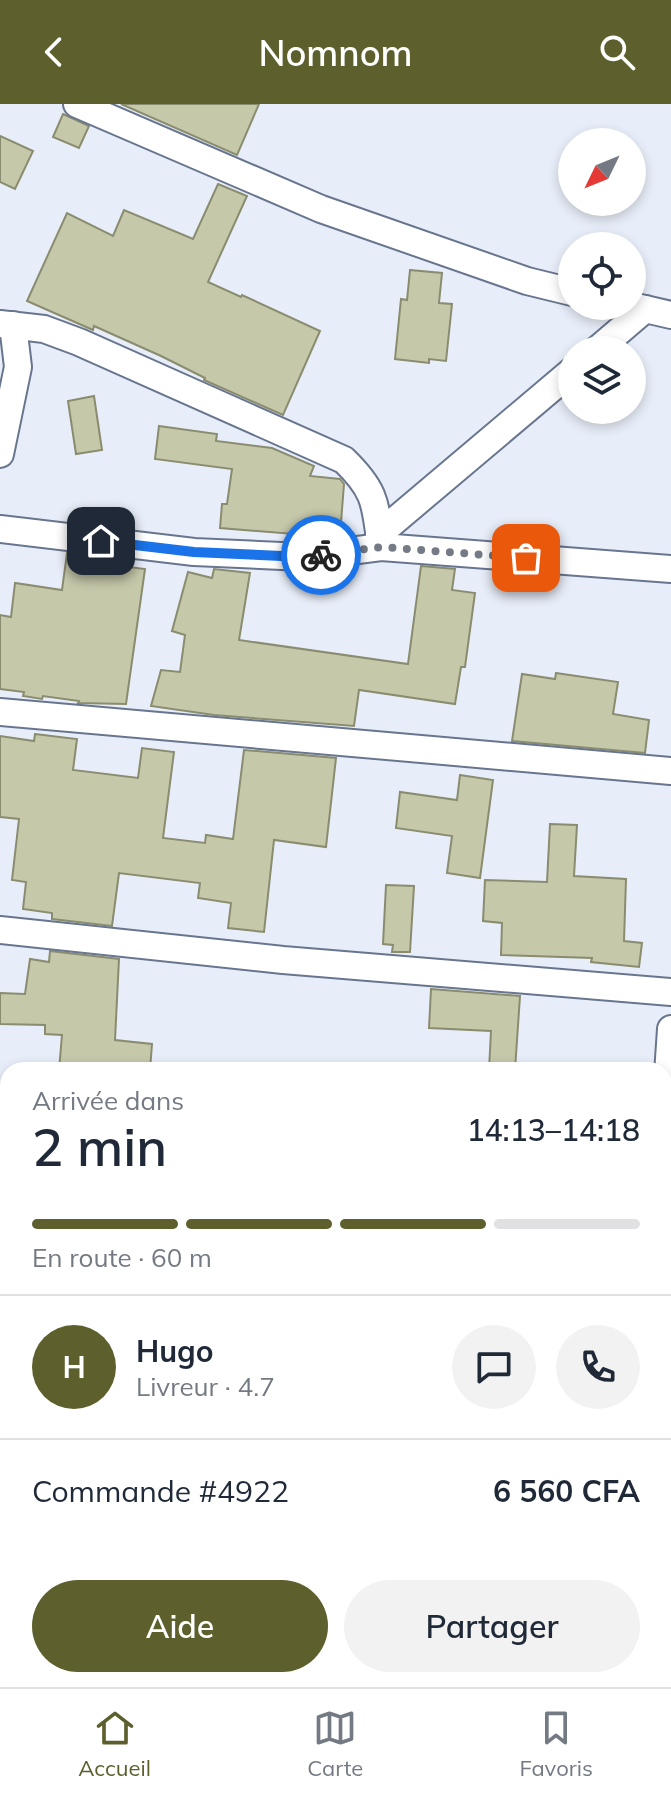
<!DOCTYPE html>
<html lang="fr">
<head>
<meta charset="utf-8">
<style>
	body { margin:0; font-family:Mulish,sans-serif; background:#f2f2f3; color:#1f2937; height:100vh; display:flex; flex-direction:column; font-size:30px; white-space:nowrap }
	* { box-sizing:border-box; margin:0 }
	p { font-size:26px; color:#747a83 }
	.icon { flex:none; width:44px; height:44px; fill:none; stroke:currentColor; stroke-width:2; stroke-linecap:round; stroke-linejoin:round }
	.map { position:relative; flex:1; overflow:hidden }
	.side { position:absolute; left:0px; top:958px; width:672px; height:626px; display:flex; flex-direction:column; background:#fff; border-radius:24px 24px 0 0; box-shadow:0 4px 12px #0003 }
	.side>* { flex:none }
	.needle { width:52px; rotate:227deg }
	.fabs { position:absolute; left:558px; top:24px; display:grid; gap:16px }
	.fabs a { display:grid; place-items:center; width:88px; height:88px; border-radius:50%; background:#fff; box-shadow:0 4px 12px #0003; font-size:40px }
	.pin { position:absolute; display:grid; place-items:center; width:68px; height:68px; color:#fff; margin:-34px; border-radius:16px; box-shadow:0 4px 12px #0006 }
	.courier { position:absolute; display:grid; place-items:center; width:80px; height:80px; margin:-40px; border:6px solid #1a73e8; border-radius:50%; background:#fff; color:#222; box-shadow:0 2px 10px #0007 }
	.overview em { font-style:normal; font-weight:600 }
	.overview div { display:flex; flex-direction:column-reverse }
	.overview { display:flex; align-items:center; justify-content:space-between; height:136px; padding:0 32px }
	h1 { font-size:52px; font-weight:600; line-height:60px }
	.bar { display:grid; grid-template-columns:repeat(4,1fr); gap:12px 8px; align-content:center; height:96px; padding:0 32px }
	.bar i { height:10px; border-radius:6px; background:#e0e1e3 }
	.bar .on { background:#5d5f2c }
	.bar p { grid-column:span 4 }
	.line { display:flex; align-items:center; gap:20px; padding:0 32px; border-top:2px solid #e0e1e3 }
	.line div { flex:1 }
	.round { display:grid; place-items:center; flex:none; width:84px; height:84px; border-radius:42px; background:#f2f2f3 }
	.button { display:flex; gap:16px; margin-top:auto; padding:16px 32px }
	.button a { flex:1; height:92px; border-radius:48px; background:#5d5f2c; color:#fff; font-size:32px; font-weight:600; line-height:92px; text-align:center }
	.button a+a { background:#f2f2f3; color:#1f2937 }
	header { display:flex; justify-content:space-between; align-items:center; height:104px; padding:0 32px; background:#5d5f2c; color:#fff; font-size:36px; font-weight:600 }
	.menu { display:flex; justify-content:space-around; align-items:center; height:112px; border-top:2px solid #e0e1e3; background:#fff; font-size:22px; color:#747a83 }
	.menu a { display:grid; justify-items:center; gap:4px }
	.menu .on { color:#5d5f2c }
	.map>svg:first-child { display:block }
	.building { fill:#c6c8aa; stroke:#8a8c6f; stroke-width:2 }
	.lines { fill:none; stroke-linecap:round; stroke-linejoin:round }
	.minor-casing { stroke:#68758e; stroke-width:30 }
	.minor { stroke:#fff; stroke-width:26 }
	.done { stroke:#757b86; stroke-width:8; stroke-dasharray:0 14.4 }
	.route { stroke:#1a73e8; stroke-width:10 }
</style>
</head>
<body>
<header><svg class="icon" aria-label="back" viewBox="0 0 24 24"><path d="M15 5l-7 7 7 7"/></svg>Nomnom<svg class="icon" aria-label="search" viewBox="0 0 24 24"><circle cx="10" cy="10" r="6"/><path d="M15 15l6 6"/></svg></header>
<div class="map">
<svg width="671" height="1583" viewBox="0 0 671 1583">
	<rect width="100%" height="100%" fill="#e8eef9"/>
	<g class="building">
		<polygon points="121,0 259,0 237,51"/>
		<polygon points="63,10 89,22 79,44 53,33"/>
		<polygon points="0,32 33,47 15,85 0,78"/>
		<polygon points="218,80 247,92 208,178 241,193 242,191 320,227 283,311 204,276 205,274 161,252 94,222 93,226 27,197 67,109 113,132 124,106 193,135"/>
		<polygon points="410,166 442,169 439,199 452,200 446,257 429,255 429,259 395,255 401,195 407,196"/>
		<polygon points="94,292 102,346 76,350 68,297"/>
		<polygon points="159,322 217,330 216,337 272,344 314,362 310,372 340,375 344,380 340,431 306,428 306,431 220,424 222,400 227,400 232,365 155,355"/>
		<polygon points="67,449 92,452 92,458 145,465 126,600 78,599 79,597 43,592 42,595 23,592 24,588 0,585 0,511 11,513 15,479 62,486"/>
		<polygon points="421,462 455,465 452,486 475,489 465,563 461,563 455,600 359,586 354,622 214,611 151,602 161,566 180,568 185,531 172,527 188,468 212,474 214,465 250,469 239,536 408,560"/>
		<polygon points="556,569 618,578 613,610 649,616 645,649 512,637 522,570 555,575"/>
		<polygon points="35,630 77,635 73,666 138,674 142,644 174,648 163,734 205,739 206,731 233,735 244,646 336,654 326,743 274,736 264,828 228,824 231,799 198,794 200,779 119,769 112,822 52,815 52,809 23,805 26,778 12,776 19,715 0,713 0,632 34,637"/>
		<polygon points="460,671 493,676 480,774 447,769 452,732 396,724 400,688 457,696"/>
		<polygon points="550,720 577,721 574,772 626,775 624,837 642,839 639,863 591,858 592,854 501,851 502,819 483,817 485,776 547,778"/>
		<polygon points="386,781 414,782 410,848 392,848 393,841 383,840"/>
		<polygon points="50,847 119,855 115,936 152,940 150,966 59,966 62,931 45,930 45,921 0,920 0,889 25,890 30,855 49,858"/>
		<polygon points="431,885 520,892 515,966 489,966 491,927 429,924"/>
	</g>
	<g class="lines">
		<defs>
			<g id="minor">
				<polyline points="77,0 321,105 527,177 572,188"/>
				<polyline points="632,202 671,211"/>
				<path d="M 0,220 L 44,225 L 79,238 L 344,356 C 377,388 375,400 381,443"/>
				<polyline points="597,246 645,205"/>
				<polyline points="0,350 18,263 13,221"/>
				<polyline points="0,425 194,448 304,453 381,443 671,465"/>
				<polyline points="379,430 572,267"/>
				<polyline points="0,608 671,667"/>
				<polyline points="0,826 283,856 671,888"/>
				<polyline points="664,1029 671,925"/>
				<polyline points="0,1030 8,1032"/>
				<polyline points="664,1096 671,1096"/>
			</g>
		</defs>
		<use href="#minor" class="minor-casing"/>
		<use href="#minor" class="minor"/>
	</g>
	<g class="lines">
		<polyline class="done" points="321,451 381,443 526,454"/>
		<polyline class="route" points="101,437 194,448 304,453 321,451"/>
	</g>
</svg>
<div class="fabs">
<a><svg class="needle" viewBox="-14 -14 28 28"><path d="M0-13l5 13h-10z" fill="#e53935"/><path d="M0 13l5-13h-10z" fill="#747a83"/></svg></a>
<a><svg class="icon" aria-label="locate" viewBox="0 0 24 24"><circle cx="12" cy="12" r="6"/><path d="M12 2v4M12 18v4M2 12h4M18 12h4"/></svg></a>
<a><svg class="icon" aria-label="layers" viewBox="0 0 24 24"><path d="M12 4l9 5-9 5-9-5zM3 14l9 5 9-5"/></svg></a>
</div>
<div class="pin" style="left:526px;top:454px;background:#ea580c"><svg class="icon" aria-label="bag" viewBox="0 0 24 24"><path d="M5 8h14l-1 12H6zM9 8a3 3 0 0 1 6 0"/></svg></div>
<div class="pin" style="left:101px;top:437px;background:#1f2937"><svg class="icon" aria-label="home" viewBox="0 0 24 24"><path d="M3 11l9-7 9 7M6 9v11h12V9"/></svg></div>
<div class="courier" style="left:321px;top:451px"><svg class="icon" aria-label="bike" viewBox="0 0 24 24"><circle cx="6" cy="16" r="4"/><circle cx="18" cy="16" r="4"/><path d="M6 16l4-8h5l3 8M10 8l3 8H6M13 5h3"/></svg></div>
<section class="side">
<div class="overview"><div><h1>2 min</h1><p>Arrivée dans</p></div><em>14:13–14:18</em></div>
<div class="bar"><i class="on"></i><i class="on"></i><i class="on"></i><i></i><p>En route · 60 m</p></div>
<div class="line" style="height:144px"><b class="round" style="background:#5d5f2c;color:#fff">H</b><div><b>Hugo</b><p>Livreur · 4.7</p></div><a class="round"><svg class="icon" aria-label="chat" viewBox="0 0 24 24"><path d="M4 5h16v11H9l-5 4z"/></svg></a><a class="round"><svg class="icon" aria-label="phone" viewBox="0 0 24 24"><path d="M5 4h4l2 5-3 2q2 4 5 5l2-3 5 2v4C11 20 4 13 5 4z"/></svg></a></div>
<div class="line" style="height:104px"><div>Commande #4922</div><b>6 560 CFA</b></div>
<div class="button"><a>Aide</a><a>Partager</a></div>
</section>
</div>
<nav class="menu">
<a class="on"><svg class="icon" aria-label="home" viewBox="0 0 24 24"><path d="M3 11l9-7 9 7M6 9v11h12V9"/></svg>Accueil</a>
<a><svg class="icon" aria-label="map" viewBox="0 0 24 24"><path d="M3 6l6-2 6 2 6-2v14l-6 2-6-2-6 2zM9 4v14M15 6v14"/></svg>Carte</a>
<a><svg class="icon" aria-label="saved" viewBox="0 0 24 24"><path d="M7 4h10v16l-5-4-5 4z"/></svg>Favoris</a>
</nav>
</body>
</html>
